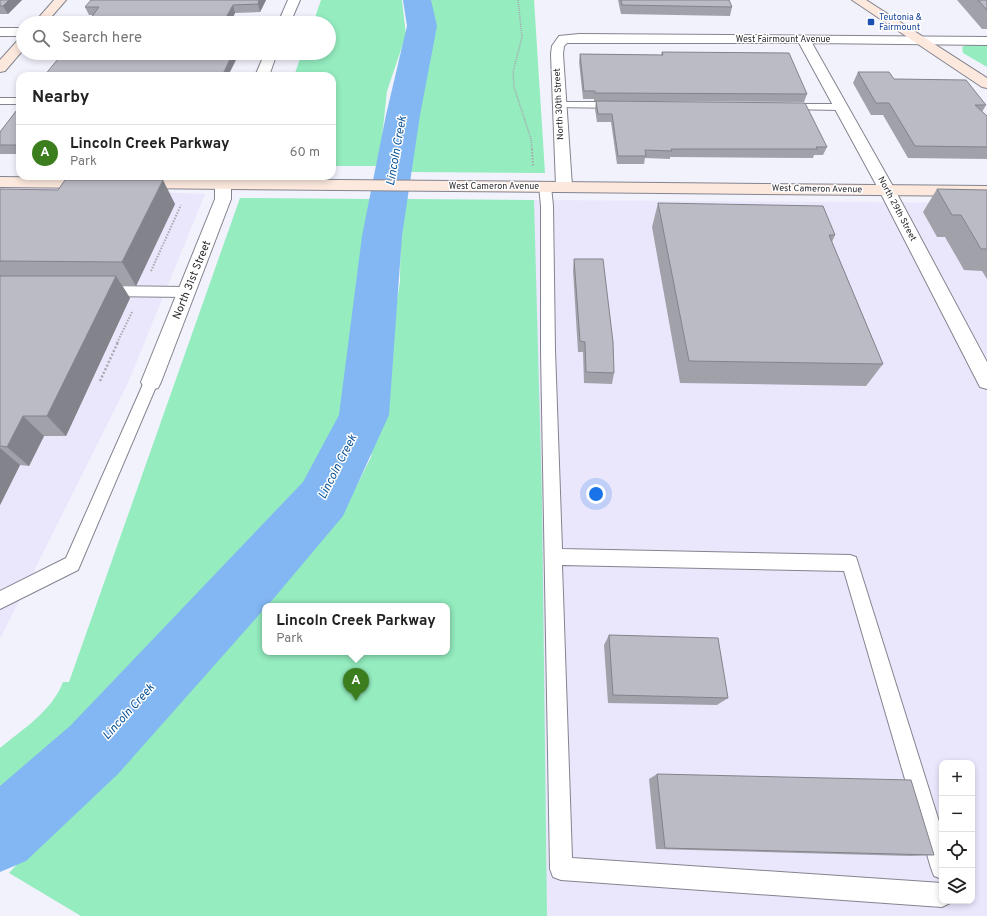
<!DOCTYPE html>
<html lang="en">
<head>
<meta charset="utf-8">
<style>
	body { margin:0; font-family:Overpass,sans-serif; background:#f6f6f6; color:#222 }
	.controls { position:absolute; right:12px; bottom:12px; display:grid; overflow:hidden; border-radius:8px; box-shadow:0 2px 6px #0003 }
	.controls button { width:36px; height:36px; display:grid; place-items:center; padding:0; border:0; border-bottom:1px solid #e0e0e0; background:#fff; color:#222; font:20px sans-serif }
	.you { position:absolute; left:596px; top:494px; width:14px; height:14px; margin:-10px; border:3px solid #fff; border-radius:50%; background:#1a73e8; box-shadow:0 0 0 6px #1a73e833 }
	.badge { display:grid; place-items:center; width:26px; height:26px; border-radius:50%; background:#3c7d1e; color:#fff; font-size:13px; font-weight:700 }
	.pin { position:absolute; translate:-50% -33px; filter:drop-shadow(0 1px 2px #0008) }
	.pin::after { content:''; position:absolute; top:21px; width:14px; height:12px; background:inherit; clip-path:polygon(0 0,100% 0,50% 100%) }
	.popup { position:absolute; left:262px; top:603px; width:188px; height:52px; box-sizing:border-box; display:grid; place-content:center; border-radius:8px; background:#fff; filter:drop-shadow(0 1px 3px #0005); font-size:13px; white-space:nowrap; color:#767676 }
	.popup b { font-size:15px; color:#222 }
	.popup::after { content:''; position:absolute; left:50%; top:100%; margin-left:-8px; border:8px solid transparent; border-top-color:#fff }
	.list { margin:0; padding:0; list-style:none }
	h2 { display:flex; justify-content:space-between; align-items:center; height:52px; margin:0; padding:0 16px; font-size:17px }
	h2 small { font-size:13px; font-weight:400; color:#767676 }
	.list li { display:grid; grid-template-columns:26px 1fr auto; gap:12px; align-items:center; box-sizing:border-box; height:56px; padding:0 16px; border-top:1px solid #e0e0e0 }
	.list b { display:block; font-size:15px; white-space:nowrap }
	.list p { margin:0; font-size:13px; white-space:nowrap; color:#767676 }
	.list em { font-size:13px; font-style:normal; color:#767676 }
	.icon { flex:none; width:22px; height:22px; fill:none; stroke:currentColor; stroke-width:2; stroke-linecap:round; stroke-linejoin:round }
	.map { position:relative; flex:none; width:987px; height:916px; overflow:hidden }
	.search { position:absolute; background:#fff; box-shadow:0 2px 6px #0003; left:16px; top:16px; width:320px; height:44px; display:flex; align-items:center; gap:10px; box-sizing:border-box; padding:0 14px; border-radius:22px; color:#767676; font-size:15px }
	.panel { position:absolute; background:#fff; box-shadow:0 2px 6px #0003; left:16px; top:72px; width:320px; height:108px; border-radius:12px }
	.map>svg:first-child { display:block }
</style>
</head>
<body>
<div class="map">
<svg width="987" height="916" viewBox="0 0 987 916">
	<rect width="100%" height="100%" fill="#f2f2fd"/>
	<g fill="#eae6fc" fill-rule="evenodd">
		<polygon points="0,185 205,194 128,383 0,639"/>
		<path d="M534,200l453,3v713h-441zM942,763h30v138h-30z"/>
	</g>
	<g fill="#94ecbf" fill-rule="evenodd">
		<polygon points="321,0 402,0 406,35 387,91 379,166 332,166 332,76 294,76 302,53 329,53 329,23 313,23"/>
		<polygon points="428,0 534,0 545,173 411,172 433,21"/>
		<polygon points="969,44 987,44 987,67 963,53 962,47"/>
		<path d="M240,198l132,1 -26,210 -54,109 -68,72 -157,147 -67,59v-48c23,-19 52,-37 63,-66h6z"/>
		<path d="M401,199l133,1 8,300 5,416h-466l-72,-43 316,-344 32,-44 14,-28 29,-175zM265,606h182v46h-182z"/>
	</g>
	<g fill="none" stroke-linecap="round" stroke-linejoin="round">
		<polygon fill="#83b7f3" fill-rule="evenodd" points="403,0 431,0 437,26 420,115 402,236 389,415 343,516 274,598 267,606 265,606 265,608 118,774 26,861 0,872 0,786 70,726 303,482 339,415 362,236 386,115 407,26"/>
		<defs>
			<g id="lane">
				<rect x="0" y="98" width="20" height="6"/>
				<polygon points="559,102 618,102 623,105 618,108 555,107 554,105"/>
				<polygon points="787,104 840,104 845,107 840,110 783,109 782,107 783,105"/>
				<polygon points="545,183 549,184 551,186 553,206 555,350 562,549 850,555 856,557 942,831 942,879 934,876 931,868 844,571 562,565 572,858 942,883 942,901 951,901 950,903 942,907 561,880 553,877 550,869 541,350 541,206 539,186 541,184"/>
				<polygon points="103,286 187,287 192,289 194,292 192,295 187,297 103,296 98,294 96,291 98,288"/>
				<polygon points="151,376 156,378 158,382 78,570 0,609 0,591 66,558 144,382 146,378"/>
			</g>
			<g id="street">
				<polygon points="288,0 300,0 290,23 278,23"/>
				<rect x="0" y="28" width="23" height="8"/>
				<polygon points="579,34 987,37 987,45 812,43 895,190 987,362 987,389 980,387 879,190 799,43 567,43 564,46 563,54 572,186 570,189 564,191 558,189 556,186 551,54 552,46 559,36"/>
				<polygon points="265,53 277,53 269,76 255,76"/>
				<polygon points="215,176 231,176 231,199 161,382 158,388 151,390 144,388 141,382 215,199"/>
			</g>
			<g id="secondary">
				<polygon points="54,0 66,0 46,23 34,23"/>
				<polygon points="852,0 866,0 987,78 987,88 982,87"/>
				<polygon points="23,38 23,50 5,71 0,72 0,60 19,39"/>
				<polygon points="0,177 94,178 100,180 102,183 100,186 94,188 0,187"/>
				<polygon points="134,178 987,186 987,196 134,188 128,186 126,183 128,180"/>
			</g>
		</defs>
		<use href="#lane" stroke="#84848f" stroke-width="2"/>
		<use href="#street" stroke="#84848f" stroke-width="2"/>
		<use href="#secondary" stroke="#84848f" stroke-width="2"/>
		<polyline stroke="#a8a8b0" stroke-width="1.5" stroke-dasharray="1 1" stroke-linecap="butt" points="518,0 522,37 513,72 514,87 531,139 532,150"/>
		<g stroke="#a8a8b0" stroke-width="2" stroke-dasharray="1.5 1.5" stroke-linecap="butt">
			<polyline points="532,149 533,167"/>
			<polyline points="151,271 181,205"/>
			<polyline points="117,343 132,312"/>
		</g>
		<polyline stroke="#a8a8b0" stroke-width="2.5" stroke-dasharray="2 2" stroke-linecap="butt" points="100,381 118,342"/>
		<use href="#lane" fill="#fff" fill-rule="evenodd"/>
		<use href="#street" fill="#fff" fill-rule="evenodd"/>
		<use href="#secondary" fill="#fce8dd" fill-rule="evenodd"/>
	</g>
	<g fill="#a1a1aa">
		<polygon points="0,0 22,0 8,14 0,14"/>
		<polygon points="266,0 260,12 235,13 230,23 87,23 93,15 89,15 85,7"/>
		<polygon points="618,0 729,0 732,7 730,16 621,14"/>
		<polygon points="957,0 987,0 987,29 982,29"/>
		<polygon points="662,52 807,94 804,102 617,101 827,147 823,155 814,155 813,158 670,157 670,159 645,158 644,164 617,164 611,122 597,122 595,109 596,101 594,101 594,99 583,99 579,62 580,54 661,55"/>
		<polygon points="858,72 894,79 986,105 982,112 987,116 987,159 908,158 883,115 871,115 853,83"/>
		<polygon points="20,106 20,154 0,154 0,132"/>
		<polygon points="0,189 175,204 136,286 122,285 130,298 66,436 44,436 29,466 20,465 0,505"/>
		<polygon points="937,189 987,190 987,279 982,271 964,270 945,237 937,237 923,212"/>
		<polygon points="658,203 835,235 832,242 883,364 866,386 680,383 652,227"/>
		<polygon points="574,259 614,373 612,384 584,383 583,352 578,352 573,270"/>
		<polygon points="609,635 728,698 717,705 608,703 604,645"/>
		<polygon points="657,774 934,855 911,856 656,849 649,779"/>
	</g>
	<g fill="#83838b">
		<polygon points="9,0 22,0 8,14 3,6"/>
		<polygon points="259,0 266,0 260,12 258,4"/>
		<polygon points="233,5 235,13 230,23 223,23"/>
		<polygon points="233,53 236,53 237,58 228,76 222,76"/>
		<polygon points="163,180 175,204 136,286 122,262"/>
		<polygon points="116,276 130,298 66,436 47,416"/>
		<polygon points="23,416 44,436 29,466 7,447"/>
		<polygon points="0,448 20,465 0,505"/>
	</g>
	<g fill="#bbbbc6" stroke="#83838b">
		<polygon points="0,0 9,0 3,6 0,6"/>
		<polygon points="91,0 259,0 258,4 233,5 223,23 87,23 99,7 85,7"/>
		<polygon points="621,0 729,0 732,7 622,5"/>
		<polygon points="978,0 987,0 987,10"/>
		<polygon points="662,52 789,53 807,94 595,93 595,91 584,91 580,54 663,55"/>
		<polygon points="63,53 233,53 222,76 44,76"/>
		<polygon points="858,72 889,72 894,79 966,80 986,105 975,105 987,116 987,147 915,146 889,103 876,103"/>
		<polygon points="596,101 805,103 827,147 816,147 817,149 671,149 672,151 645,150 646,156 618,156 612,114 598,114"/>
		<polygon points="20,106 20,145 0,145 0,132"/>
		<polygon points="65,180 163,180 122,262 0,261 0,189 58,190"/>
		<polygon points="937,189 987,190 987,249 981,249 961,215 952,215"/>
		<polygon points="658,203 823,206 835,235 829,235 883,364 689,361"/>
		<polygon points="574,259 603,259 613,342 614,373 586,372 585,342 580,341"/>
		<polygon points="0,276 116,276 47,416 23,416 7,447 0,446"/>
		<polygon points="609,635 718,638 728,698 613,695"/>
		<polygon points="657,774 911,780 934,855 665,848"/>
	</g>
	<rect fill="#1a4fb4" stroke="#fff" stroke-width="1.5" x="867" y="18" width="8" height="8" rx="2"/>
	<g text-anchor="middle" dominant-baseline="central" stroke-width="3" stroke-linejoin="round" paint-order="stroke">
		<g font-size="9" fill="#164399" stroke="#fff" text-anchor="start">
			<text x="879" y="17">Teutonia &amp;<tspan x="879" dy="10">Fairmount</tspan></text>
		</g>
		<g font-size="9" fill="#2b2b2f" stroke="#fff">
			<text x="783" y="39">West Fairmount Avenue</text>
			<text transform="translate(559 104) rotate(-93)">North 30th Street</text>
			<text x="494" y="186">West Cameron Avenue</text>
			<text transform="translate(817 189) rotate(1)">West Cameron Avenue</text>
			<text transform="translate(897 209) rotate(62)">North 29th Street</text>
		</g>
		<g font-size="11" fill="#2b2b2f" stroke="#fff">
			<text transform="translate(192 280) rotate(-68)">North 31st Street</text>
		</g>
		<g font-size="12" font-style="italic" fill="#0c5496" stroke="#fff">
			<text transform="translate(397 151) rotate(-80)">Lincoln Creek</text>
			<text transform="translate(338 467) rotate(-63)">Lincoln Creek</text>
			<text transform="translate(129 712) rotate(-48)">Lincoln Creek</text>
		</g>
	</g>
</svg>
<div class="controls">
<button>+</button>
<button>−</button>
<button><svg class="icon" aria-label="locate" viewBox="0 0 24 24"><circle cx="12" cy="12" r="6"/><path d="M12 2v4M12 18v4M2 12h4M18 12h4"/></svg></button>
<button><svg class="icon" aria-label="layers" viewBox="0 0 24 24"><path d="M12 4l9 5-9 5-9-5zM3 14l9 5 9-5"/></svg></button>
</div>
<div class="you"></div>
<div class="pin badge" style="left:356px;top:701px">A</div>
<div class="popup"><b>Lincoln Creek Parkway</b>Park</div>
<div class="search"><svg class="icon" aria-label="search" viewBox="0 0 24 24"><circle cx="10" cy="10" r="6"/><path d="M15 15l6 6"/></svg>Search here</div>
<section class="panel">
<h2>Nearby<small></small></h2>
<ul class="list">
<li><span class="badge">A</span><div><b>Lincoln Creek Parkway</b><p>Park</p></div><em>60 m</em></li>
</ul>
</section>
</div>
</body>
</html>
